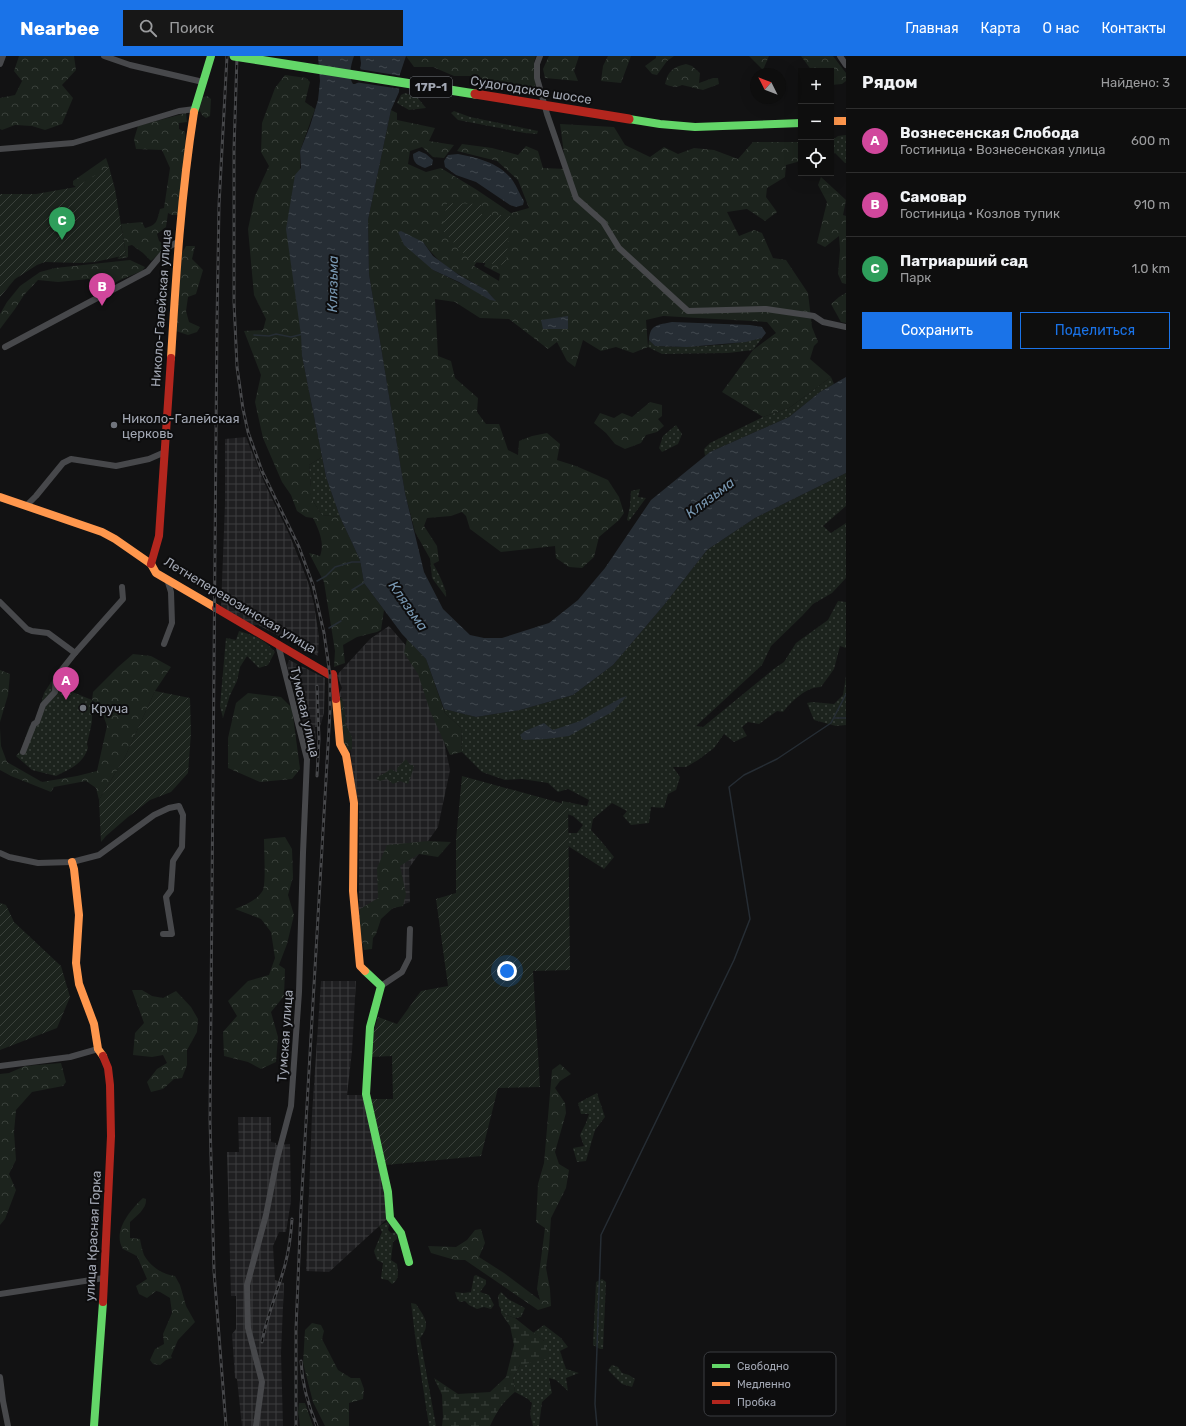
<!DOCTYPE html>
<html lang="ru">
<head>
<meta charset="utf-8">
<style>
	body { margin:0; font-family:Rubik,sans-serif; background:#171717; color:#f1f3f6 }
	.controls { position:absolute; right:12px; top:12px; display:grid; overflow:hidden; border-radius:0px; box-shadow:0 4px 16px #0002 }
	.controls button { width:36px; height:36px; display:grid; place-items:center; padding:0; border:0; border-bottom:1px solid #2e2e2e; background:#0e0e0e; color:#f1f3f6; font:20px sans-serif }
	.compass { position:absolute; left:750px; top:12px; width:36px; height:36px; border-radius:50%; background:#0e0e0e; box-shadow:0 4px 16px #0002; rotate:312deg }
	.you { position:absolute; left:507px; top:915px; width:14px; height:14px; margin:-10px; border:3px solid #fff; border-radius:50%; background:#1a73e8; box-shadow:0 0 0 6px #1a73e833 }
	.badge { display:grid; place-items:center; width:26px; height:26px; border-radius:50%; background:#1a73e8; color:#fff; font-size:13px; font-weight:700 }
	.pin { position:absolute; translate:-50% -33px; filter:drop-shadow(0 1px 2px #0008) }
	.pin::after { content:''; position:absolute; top:21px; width:14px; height:12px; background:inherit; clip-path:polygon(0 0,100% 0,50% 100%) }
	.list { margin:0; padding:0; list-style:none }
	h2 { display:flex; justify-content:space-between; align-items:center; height:52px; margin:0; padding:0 16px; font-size:17px }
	h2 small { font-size:13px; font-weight:400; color:#9b9c9e }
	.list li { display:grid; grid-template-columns:26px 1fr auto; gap:12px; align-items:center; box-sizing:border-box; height:64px; padding:0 16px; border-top:1px solid #2e2e2e }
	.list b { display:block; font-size:15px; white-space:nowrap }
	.list p { margin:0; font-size:13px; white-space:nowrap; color:#9b9c9e }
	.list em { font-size:13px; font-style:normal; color:#9b9c9e }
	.actions { display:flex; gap:8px; padding:12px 16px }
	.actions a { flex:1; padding:9px 0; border:1px solid #1a73e8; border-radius:0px; text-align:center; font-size:14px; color:#1a73e8 }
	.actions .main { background:#1a73e8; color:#fff }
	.icon { flex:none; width:22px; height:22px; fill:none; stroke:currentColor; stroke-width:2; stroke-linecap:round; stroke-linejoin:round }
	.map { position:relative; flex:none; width:846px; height:1370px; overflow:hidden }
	header { display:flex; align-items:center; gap:24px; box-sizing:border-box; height:56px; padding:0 20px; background:#1a73e8; color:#fff }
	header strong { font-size:19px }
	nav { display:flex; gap:22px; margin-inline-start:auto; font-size:14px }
	.search { width:280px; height:36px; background:#171717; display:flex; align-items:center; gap:10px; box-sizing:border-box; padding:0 14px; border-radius:0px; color:#9b9c9e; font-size:15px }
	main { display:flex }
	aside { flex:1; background:#0e0e0e }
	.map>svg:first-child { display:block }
</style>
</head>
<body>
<header>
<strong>Nearbee</strong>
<div class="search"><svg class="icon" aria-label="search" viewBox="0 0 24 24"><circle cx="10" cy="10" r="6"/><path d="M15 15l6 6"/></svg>Поиск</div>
<nav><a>Главная</a><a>Карта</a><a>О нас</a><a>Контакты</a></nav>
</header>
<main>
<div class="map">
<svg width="846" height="1370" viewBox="0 0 846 1370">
	<defs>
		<pattern id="industrial-grid" width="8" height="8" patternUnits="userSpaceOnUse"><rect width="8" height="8" fill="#1f1f21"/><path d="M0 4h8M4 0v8" fill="none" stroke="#3c3d3f"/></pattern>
		<pattern id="grass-dots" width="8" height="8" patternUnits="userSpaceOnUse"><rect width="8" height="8" fill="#1c231d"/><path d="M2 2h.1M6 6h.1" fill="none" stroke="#3a403b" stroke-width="1.8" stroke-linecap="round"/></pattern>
		<pattern id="forest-crowns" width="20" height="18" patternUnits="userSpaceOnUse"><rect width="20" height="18" fill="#1c231d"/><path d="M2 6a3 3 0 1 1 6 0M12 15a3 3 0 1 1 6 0" fill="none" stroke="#3a403b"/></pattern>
		<pattern id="wetland-marsh" width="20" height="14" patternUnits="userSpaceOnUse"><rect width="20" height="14" fill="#1c231d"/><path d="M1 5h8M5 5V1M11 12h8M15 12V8" fill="none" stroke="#3a403b"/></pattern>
		<pattern id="garden-furrows" width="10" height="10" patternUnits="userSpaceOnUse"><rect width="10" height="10" fill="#1c231d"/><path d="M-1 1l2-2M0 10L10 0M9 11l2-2" fill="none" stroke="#3a403b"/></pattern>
		<pattern id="water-ripples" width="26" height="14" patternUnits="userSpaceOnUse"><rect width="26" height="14" fill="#262d34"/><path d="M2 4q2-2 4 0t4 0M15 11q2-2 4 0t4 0" fill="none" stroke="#42494f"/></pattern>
	</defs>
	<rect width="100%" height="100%" fill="#121213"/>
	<g fill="url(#industrial-grid)">
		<polygon points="246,381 264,426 290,480 308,526 314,548 319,581 318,600 258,569 251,569 221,552 225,448 225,383"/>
		<polygon points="389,570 420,606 438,657 450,714 438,771 409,812 410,846 359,865 359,751 352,713 351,698 340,649 342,642 338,640 342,632 337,619 370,583"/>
		<polygon points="289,604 325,622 324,657 320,671 315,671 316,687 309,688 287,609"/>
		<polygon points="321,925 356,925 352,995 347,1039 364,1039 387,1144 387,1163 329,1216 306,1215 312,1058"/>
		<polygon points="238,1061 271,1061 271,1086 276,1087 276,1089 290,1088 291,1145 286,1176 279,1176 273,1190 275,1224 284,1227 281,1297 283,1370 242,1370 237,1323 235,1322 232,1278 236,1273 236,1240 231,1240 227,1096 239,1096"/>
	</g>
	<g fill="url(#grass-dots)">
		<polygon points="405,37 417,41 426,52 409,54 397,47 401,39"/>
		<polygon points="454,55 470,61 538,75 537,78 525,77 458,64 451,57"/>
		<polygon points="846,79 846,107 845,107 835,97 831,98 831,85 838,80"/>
		<path d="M762,282l-9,12 -25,3 -66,1 -14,-7 1,-7 6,6c34,2 74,0 107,-8z"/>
		<polygon points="831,321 834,328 820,336 789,361 710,396 705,400 704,393 710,387 763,361 789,352"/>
		<polygon points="676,369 682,378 678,388 662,396 659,392 663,380"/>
		<polygon points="322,401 326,421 340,461 322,459 311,442 311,431 309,409"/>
		<path d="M846,417v33l-23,20 8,7 15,-10v55l-14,15 -19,11 -11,12 -31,30 -9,19 -66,61 7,1 72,-59 9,-6 12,-19 32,-23 10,-19 8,1v46l-6,-2 -6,23 -13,18c-15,0 -29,14 -38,25l-6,-1 -18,13 -11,-2 -6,5 5,9 -13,6 -10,-8 -10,14 -16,12 -12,7h-13l7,10 -4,13 -8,4 -4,14 -13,-1 -2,16 -18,2 -8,-9 4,-5 -15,-8 -19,16 -2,11 10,11 13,16 -10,12 -36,-23 -8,-2v-11h17l6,-8 -10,-9 -12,-4 1,-11 25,5 2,-6 -21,-11 -10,3 -10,-9 -26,-4 -17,1 -23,-8 -20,-20 -1,-24 -16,-15 -1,-4 32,8 44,-7 53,-15 40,-30 51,-60 43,-55 48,-32z"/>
		<polygon points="640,433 638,441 646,442 629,465 627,464 630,450 631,435"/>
		<path d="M430,502c4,7 18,32 16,39l-14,-19z"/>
		<path d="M239,575c17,5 24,8 36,21l-7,13 -9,3 -12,-12 -7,11 -3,14 -7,14 -7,23 -3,-12 6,-68 10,2z"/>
		<path d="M55,620l4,3 11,12 22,9v22l-5,22 1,4c-6,17 -17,20 -32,28l-24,-6 -16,-14 5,-6 8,-23 7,-5 8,-29z"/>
		<polygon points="846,620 846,669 836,670 814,664 807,647 812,646 834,648 843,639"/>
		<path d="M406,703l4,6h3l1,2 -6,17 -8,-3 -7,3 -6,-5 -7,2 -4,-2c4,-5 10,-5 14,-10l7,3v-4z"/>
		<polygon points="597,1037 605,1061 595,1074 586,1105 577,1106 573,1092 584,1090 580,1079 586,1067 589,1058 581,1058 578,1047"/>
		<path d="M387,1166l2,2 -1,6 3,3 6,-1v7l-4,3 -2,18 6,4c1,8 3,15 -5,20l-4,-4 -6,-1 -1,-1 2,-15 -6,-3 -3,-9 8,-19 -3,-6z"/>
		<polygon points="476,1219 486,1224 486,1228 480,1236 489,1239 494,1249 491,1253 484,1251 477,1253 469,1249 465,1245 460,1246 457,1243 455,1236 463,1237 471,1236 474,1220"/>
		<polygon points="602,1223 606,1226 603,1293 600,1293 593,1289 596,1226"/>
		<polygon points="501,1236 508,1243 525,1252 521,1261 515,1262 501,1257 501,1253 499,1250 498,1240"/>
		<path d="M411,1247l5,1c8,13 16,20 4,34l16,88h-7l-14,-91z"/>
		<polygon points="544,1269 561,1282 568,1291 560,1295 566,1313 579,1317 566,1322 568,1335 556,1324 549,1322 552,1337 542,1346 539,1370 533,1370 530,1358 532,1347 528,1343 515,1336 513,1322 520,1309 544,1285 533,1277"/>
		<polygon points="612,1309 618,1311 622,1317 629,1319 635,1323 632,1331 622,1328 608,1314"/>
	</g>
	<g fill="url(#forest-crowns)" fill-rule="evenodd">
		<polygon points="19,0 74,0 76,14 62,29 73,42 62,68 45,74 32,70 15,69 2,74 0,73 0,42 15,39 22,25 14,15"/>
		<polygon points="406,0 536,0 534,6 536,36 493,30 476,20 454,20 433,11 414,11"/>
		<polygon points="549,0 579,0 574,15 578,25 545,22 543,13"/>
		<polygon points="608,0 631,0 621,27 601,25 603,10"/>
		<polygon points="656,0 674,0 667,5 657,19 652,18 645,10 656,2"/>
		<polygon points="749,0 769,0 763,14"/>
		<polygon points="801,0 833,0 846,17 846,25 842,28 831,29 831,15 812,15"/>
		<path d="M686,8l6,2 8,7 -1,10 14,-5h5l1,6 -16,6 -21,-5c-5,3 -11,2 -17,-1 3,-13 8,-17 21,-20z"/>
		<path d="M285,19l21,3 4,4 -5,20 10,7 -15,42 2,205 20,101 -13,8 2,22v11l11,17 18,2 20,43 4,23 20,27 -3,20 -4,2 -20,5 -14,8 2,18 -11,4 1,-16 -11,-69 -15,-29 11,3c5,-13 -1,-26 -7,-38l-7,-1 -9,-6 -6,-16 -9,-13 -19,-44 -8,-36 6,-27 -17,-44 19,-1 3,-11 -12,-24 -6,-66 7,-33 14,-30 -8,-14 1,-29 13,-35z"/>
		<polygon points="207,40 211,43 210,60 206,62 202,59 198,51 203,41"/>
		<path d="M391,54l6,3v7l38,8 -6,13 25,4 -10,13 -11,-1 -11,-10 -12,4 -2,13 18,8 15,-4 36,22 34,23 18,-5 -11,-28 -21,-19 -40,-10 5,-7 30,4 26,7 8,-9 12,5 5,17 23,1 -6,-45 54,3 11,18 25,12 14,-10 14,7 16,-6 20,2 24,9 15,-17h48v19l-15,4 -1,12 -18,11 -1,9 11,15 -12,9 -18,-12 -20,3 12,24 15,-6 8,3 11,25 13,2 22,33 4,34 6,15 -4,4 -4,13 21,18 -42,31 -26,9 -41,-25 31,-42 23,-17 -9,-11 -104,-6 -17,4 2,27 -15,6 -17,-6 -15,4 -18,-11 -8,27 -8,-6 -10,-19 -9,7 -39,-30 -29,-1 -25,-16 -20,-3 3,57 13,5 4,17 23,20 -1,14 9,12h13l9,26 10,5 1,-14 13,-5 15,-3 13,11 -3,16 19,6 32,14 11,17 5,16 -5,7 -20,17 -5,20 -12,11 -13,-1 -13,-9 -1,-12 -54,6 -31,-23 -4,-13 -4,-4 -11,4 -24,2 -3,8 13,20 2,15 -6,3 -18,-32 -10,-39 -36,-219 -1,-54zM423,186c11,15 21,24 37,33 13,8 26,13 35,25l-62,-30zM478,199l8,7 -2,4 16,8 -1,7 -25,-15 2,-3z"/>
		<path d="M186,57l1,9 -8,1v6l6,3 1,17 -8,66h-6l-4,-2 -2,14 -9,7 2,7 6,4 -4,7 -10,9 -8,-8 -11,-8 -4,1v11l-9,2 -2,-1 9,-3 -5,-31 21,-2 3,6c12,-3 12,-7 15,-19l4,-1 6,-40 -8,-18 -26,-1 -2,-10 4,-13z"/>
		<polygon points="106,102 109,111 106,115 79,133 73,129 73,125"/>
		<polygon points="821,121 846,144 843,159 846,160 846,228 842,227 838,218 840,194 839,180 825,191 817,187 827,146 818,129"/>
		<polygon points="186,190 195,190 192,203 203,214 196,238 188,241 186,255 189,266 200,271 197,276 188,279 176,275 182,197"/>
		<polygon points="130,204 145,211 142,215 120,224 105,232 89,223 58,226 38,224 24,239 15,253 0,273 0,258 7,246 20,230 40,216 55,212"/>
		<polygon points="846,237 846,267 841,266 831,248 839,241"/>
		<polygon points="650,346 662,349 662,360 658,363 664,370 657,376 646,379 641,387 625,393 615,388 606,377 594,367 600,357 614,362 622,357 632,361"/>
		<polygon points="407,583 426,603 445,657 461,672 462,696 450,699 430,655 418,618 404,597"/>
		<polygon points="133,598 151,600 171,611 155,635 125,701 99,744 96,732 86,725 54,731 51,736 11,720 0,714 0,672 1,690 7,706 42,726 77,720 97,715 107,670 100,650 92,644 93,636 118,611"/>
		<polygon points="0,614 10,618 8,639 0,666"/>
		<polygon points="248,637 281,641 292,652 300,713 292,723 260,726 228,712 228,682 236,647"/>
		<path d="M340,642h2l4,22 -1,3 7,14v12l-3,2c-10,-8 -10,-39 -12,-51z"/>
		<path d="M285,781l7,12 1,28 -5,18 6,20 -7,29 -8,21 6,4 -1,27 -13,16 7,25 -2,25 -15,7 -13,-7 -24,-6 -1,-24 14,-16 -9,-15 20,-20 21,-6 6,-17 -4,-26 -10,-13 -26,-10c10,-4 23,-9 28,-19 3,-8 1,-41 1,-51z"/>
		<polygon points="428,785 451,786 438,801 419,798 400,810 406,838 403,850 393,852 381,863 376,878 373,882 372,893 364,894 360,876 360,853 378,842 377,812 387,789"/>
		<polygon points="132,934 142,934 152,940 163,942 176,935 191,951 198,963 197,976 187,994 187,1009 182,1022 174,1023 163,1033 151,1036 147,1026 157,1013 167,1007 163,999 152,1001 133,999 135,977 144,967"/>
		<polygon points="61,1007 66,1026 63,1030 32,1036 16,1054 14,1076 16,1104 9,1118 16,1134 5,1163 0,1169 0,1018 9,1017 25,1010"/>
		<polygon points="560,1008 571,1018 560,1025 555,1032 565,1047 566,1057 555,1096 559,1108 569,1114 566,1132 551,1162 549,1191 546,1212 550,1233 551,1250 538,1254 465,1204 455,1204 431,1197 428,1190 456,1191 467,1184 475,1174 481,1173 485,1187 479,1201 504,1217 540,1244 537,1233 545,1172 536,1166 538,1128 544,1107 552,1014"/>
		<path d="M143,1142l3,1c1,9 -9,17 -16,23v16l10,1c1,5 2,11 4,16 6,11 19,20 31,21l5,9 6,21 9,16 -17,18 -7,16 1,2 -6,2 -6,5 -7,-1 -3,-4 5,-11 9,-5 -1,-10 9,-21 -2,-15 -10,-6 -4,-1 -9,7 -8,-4 -3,-8 11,-7 -10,-23 -14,-7c-11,-17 7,-39 20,-51z"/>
		<polygon points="312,1267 321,1269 324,1275 322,1283 338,1314 351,1322 360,1322 364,1333 363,1343 349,1347 349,1370 325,1370 313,1346 303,1307 305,1274"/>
		<polygon points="299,1347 305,1347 313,1370 300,1370 298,1356"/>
	</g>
	<path fill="url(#wetland-marsh)" d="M501,1257l14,5 29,23 5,18 -29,6 -7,13 2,14c-13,11 -18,19 -25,34h-48l1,-9 -1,-22 -8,-17 24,16 32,-2 16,-15 8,-32 -4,-19z"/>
	<g fill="url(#garden-furrows)">
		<polygon points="109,111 115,133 126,199 95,206 80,207 45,206 37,209 15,223 0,241 0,138 36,138 76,131"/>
		<polygon points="447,147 481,148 482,159 510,159 506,209 472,206 442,174"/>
		<polygon points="155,635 190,642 191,677 188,717 171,736 150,744 128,761 106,780 101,786 99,744 125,701"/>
		<polygon points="462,720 568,749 570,914 533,915 540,1031 498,1032 481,1100 386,1109 369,1043 393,1043 392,1000 371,1001 373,977 378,961 397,968 421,935 448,930 436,843 456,837 456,783"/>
		<polygon points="0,847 6,849 14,866 61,910 70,941 57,972 0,994"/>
	</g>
	<g fill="url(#water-ripples)">
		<path d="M318,0h36c-3,8 -6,21 -1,28h2l4,-2 2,-19 -1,-7h46l-6,18 -1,18 -8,18 -23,110 1,54 36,219 19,79 19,37 27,26 14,3h18l47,-15 29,-23 27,-32 46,-68 59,-48 79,-35 31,-25 26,-15v96l-91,45 -48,32 -43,55 -51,60 -40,30 -53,15 -44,7 -32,-8 -18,-50 -24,-25 -38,-51 -4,-23 -20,-43 -14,-40 -24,-121 -1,-21 -15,-106 9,-54 6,-7 -1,-17 10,-25 8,-26 2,-19z"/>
		<path d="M419,95l7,3 7,6 -1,5 -7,3c-8,-3 -12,-5 -12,-14z"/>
		<path d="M458,98c21,4 42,9 55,27 4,6 7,14 11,20l-1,4 -7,2 -6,-2 -34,-23 -20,-7 -11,-8 -1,-6 4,-6z"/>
		<polygon points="401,175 423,186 433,200 459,219 486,234 496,245 490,244 459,226 433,214 404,189 398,176"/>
		<polygon points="568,260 568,273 543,273 541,264"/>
		<path d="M672,266l78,3 12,2 4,6 -4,5 -16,4 -59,5 -32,-1 -6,-6c1,-16 9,-15 23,-18z"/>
		<polygon points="627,640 612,656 569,680 546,683 523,684 520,679 525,675 544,667 553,674 580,665 621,642"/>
	</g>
	<polygon fill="#121213" points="358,13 401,20 401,33 355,26 357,25"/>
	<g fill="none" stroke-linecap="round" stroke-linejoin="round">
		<g stroke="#262d34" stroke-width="1.5">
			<polyline points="254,279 269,280 276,278 291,281 303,278"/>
			<polyline points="317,525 326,520 335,511 352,506 361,506"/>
			<polyline points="352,534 365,526"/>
			<polyline points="329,572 341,565"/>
			<polyline points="834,662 846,662"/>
			<polyline points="597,1370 595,1348 601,1179 734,904 750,863 729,731 744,719 777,703 831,667 846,638"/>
		</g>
		<g stroke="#47484b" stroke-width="6">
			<polyline points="104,0 130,9 203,26"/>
			<polyline points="540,0 537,8 537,22 547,58 576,142 603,166 619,192 688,255 766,253 814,260 823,266 846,271"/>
			<polyline points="840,0 846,9"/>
			<polyline points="0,8 3,0"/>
			<polyline points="0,93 73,87 179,55 195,53"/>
			<polyline points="5,291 148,215 168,191 178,186"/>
			<polyline points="26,450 36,440 63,407 71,403 116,410 149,403 165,396"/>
			<polyline points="0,546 27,573 32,575 48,577 75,597"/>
			<polyline points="164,588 172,567 171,536 167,523"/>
			<polyline points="23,696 34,668 37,666 43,649 55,636 56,621 75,597 123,543 122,531"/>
			<polyline points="0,797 9,801 38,807 72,806 99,799 154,759 169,752 179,750 183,759 182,791 173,805 171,834 166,841 172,878 163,878"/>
			<polyline points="381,930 402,916 409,902 410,873"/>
			<polyline points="0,1010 70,1001 98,993"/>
			<polyline points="0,1238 104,1222"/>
			<polyline points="0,1321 3,1345 8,1370"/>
			<polyline points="256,1370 262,1326 248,1272 247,1229 266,1159 277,1103 291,1050 299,936 303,797 307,703 278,588"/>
		</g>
		<g stroke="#63d668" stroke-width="8">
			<polyline points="194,56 211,0"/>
			<polyline points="629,63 660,68 695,71 801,67"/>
			<polyline points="365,915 381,930 370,971 366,1038 388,1136 390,1162 401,1177 409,1206"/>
			<polyline points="94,1370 103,1246"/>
		</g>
		<g stroke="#ff974d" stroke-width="8">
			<polyline points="831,65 846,65"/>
			<path d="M171,302c5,-82 10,-164 23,-246"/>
			<polyline points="0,441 102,476 115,483 151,508 156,517 216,552"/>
			<polyline points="336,643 340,688 346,699 354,747 353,835 360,910 365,915"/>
			<polyline points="72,806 74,813 79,859 76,907 79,928 94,968 98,993 103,1000"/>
		</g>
		<g stroke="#b3261e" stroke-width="8">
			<polyline points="151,508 159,480 171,302"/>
			<polyline points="216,552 330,619 333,618 336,643"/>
			<polyline points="103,1246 111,1080 110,1029 108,1012 103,1000"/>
		</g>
		<defs>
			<g id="rail">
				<polyline points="237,0 234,93 234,246 237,311 243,353 248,376 262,415 299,491 313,529 324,577 330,619 330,655 301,1152 296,1273 296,1370"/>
				<polyline points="317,630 319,683 317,720"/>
				<path d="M262,1286c5,-27 16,-51 23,-77 4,-15 6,-30 7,-46"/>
				<path d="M301,1305c1,23 7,44 16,65"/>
				<polyline points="226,1370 214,1215 210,1064 217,266 219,149 227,0"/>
			</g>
		</defs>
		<use href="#rail" stroke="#47484b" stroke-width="3"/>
		<use href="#rail" stroke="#0d0d0e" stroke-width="1.5" stroke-dasharray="4.5" stroke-linecap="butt"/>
		<polyline stroke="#63d668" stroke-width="9" points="234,0 475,38"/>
		<polyline stroke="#b3261e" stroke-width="9" points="475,38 629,63"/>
	</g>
	<g fill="#70747c" stroke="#0d0d0e" stroke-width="1.5">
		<circle cx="114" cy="369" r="4"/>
		<circle cx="83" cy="652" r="4"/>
	</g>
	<g text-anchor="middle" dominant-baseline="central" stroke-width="4" stroke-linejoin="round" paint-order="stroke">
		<rect fill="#0d0d0e" stroke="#767a82" stroke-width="1" x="410" y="21" width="42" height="20" rx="3"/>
		<g font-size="12" font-weight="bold" fill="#a3a8b4">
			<text x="431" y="31">17Р-1</text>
		</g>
		<g font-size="13" fill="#a3a8b4" stroke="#0d0d0e">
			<text transform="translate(531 34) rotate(9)">Судогодское шоссе</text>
			<text transform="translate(161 252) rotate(-86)">Николо-Галейская улица</text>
			<text transform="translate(240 549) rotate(31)">Летнеперевозинская улица</text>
			<text transform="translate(305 656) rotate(77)">Тумская улица</text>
			<text transform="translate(285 980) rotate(-86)">Тумская улица</text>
			<text transform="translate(93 1180) rotate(-87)">улица Красная Горка</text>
		</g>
		<g font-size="13" fill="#a3a8b4" stroke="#0d0d0e" text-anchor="start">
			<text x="122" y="362">Николо-Галейская<tspan x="122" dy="15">церковь</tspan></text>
			<text x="91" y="652">Круча</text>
		</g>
		<g font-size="14" font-style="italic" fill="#7897b1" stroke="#0d0d0e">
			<text transform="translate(333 228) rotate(-89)">Клязьма</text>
			<text transform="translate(710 442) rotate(-37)">Клязьма</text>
			<text transform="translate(408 550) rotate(55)">Клязьма</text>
		</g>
	</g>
	<rect x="704" y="1296" width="132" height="64" rx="6" fill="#0d0d0e" stroke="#3a3c40" stroke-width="1"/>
	<rect x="712" y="1308" width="18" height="4" fill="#63d668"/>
	<rect x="712" y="1326" width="18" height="4" fill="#ff974d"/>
	<rect x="712" y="1344" width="18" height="4" fill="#b3261e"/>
	<g font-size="11" fill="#a3a8b4">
		<text x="737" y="1314">Свободно</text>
		<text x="737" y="1332">Медленно</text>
		<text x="737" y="1350">Пробка</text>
	</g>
</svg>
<div class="controls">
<button>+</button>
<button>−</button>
<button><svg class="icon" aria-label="locate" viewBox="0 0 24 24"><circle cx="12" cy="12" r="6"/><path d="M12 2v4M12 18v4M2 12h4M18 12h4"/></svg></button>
</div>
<svg class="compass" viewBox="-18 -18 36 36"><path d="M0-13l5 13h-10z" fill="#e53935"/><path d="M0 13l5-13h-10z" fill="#9b9c9e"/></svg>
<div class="you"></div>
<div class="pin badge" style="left:66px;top:644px;background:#d1479c">A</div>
<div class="pin badge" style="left:102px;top:250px;background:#d1479c">B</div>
<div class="pin badge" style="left:62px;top:184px;background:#2e9e5b">C</div>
</div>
<aside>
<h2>Рядом<small>Найдено: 3</small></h2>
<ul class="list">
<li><span class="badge" style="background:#d1479c">A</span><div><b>Вознесенская Слобода</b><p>Гостиница · Вознесенская улица</p></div><em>600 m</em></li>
<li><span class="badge" style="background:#d1479c">B</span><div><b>Самовар</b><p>Гостиница · Козлов тупик</p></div><em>910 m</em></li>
<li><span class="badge" style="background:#2e9e5b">C</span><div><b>Патриарший сад</b><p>Парк</p></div><em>1.0 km</em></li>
</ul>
<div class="actions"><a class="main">Сохранить</a><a>Поделиться</a></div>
</aside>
</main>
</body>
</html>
